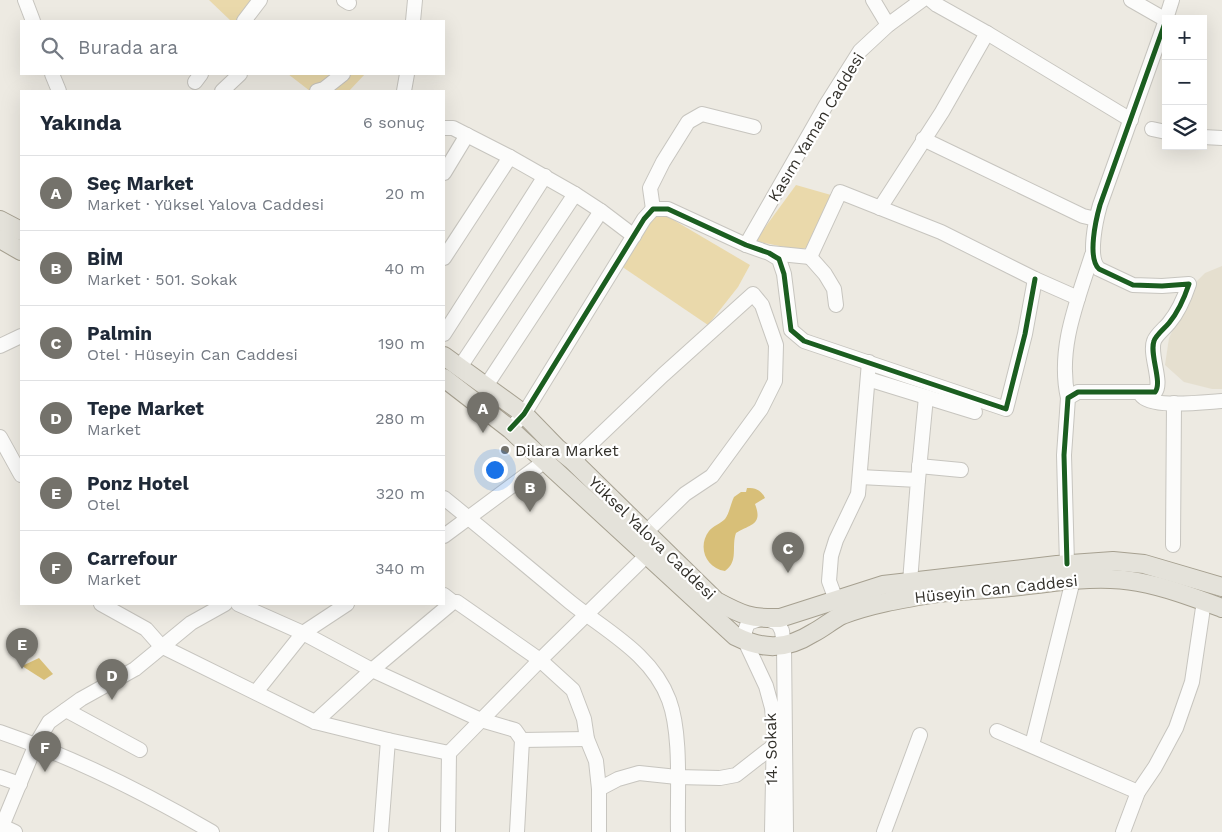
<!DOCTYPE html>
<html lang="tr">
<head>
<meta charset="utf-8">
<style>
	body { margin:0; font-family:"Work Sans",sans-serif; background:#f2f2f3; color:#1f2937 }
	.controls { position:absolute; right:15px; top:15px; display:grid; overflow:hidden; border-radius:0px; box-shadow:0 5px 20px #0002 }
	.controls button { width:45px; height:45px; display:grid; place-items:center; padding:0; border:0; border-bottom:1px solid #e0e1e3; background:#fff; color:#1f2937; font:25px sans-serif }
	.you { position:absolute; left:494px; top:469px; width:18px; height:18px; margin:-12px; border:4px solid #fff; border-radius:50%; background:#1a73e8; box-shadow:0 0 0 8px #1a73e833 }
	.badge { display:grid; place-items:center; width:32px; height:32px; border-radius:50%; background:#74726b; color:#fff; font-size:16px; font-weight:700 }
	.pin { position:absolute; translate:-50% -41px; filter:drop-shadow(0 1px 2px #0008) }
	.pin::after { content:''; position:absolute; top:26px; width:18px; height:15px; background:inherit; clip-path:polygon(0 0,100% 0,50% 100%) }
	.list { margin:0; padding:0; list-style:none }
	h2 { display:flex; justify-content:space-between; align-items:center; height:65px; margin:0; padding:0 20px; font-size:21px }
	h2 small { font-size:16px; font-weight:400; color:#747a83 }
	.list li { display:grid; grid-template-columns:32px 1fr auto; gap:15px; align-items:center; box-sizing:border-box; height:75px; padding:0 20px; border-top:1px solid #e0e1e3 }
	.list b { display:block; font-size:19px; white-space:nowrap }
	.list p { margin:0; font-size:16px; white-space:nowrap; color:#747a83 }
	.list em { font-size:16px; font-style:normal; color:#747a83 }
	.icon { flex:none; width:28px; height:28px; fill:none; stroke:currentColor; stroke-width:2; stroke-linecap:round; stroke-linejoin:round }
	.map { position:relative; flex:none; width:1222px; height:832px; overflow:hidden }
	.search { position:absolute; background:#fff; box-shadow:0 5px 20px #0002; left:20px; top:20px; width:425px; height:55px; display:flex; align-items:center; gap:12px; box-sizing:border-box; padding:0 18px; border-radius:0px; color:#747a83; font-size:19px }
	.panel { position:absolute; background:#fff; box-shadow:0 5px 20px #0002; left:20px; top:90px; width:425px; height:515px; border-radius:0px }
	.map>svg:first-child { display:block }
</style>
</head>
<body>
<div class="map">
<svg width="1222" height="832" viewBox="0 0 1222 832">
	<rect width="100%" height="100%" fill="#edeae2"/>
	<polygon fill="#e5dfcf" points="1222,266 1222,389 1212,389 1184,382 1165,365 1169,338 1196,282 1205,273"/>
	<g fill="#ead9ab">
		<polygon points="209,0 256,0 240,21 231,21"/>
		<polygon points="288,74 365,74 349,91 310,91"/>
		<polygon points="796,185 831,195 810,246 800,250 755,241"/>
		<polygon points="659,215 665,215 750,265 738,287 708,325 621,266 653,217"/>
	</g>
	<g fill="#d8bf78">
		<path d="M747,488c9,0 14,2 18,10l-10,6c8,21 -4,20 -19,29 -5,14 3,28 -11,38 -19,-3 -28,-24 -16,-40 4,-5 11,-7 16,-12 4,-5 6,-16 9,-22l7,-5h5z"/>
		<polygon points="39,658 53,674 44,680 22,666"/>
	</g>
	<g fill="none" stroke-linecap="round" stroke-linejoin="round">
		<defs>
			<g id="minor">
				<polyline points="25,0 33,21"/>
				<polyline points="344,0 349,3"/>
				<polyline points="873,0 888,25"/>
				<polyline points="931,0 937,5 987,33 1131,120"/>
				<polyline points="1131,0 1166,20"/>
				<polyline points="1166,19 1172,0"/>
				<polyline points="244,21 260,0"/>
				<polyline points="413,21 415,0"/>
				<polyline points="52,74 59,91"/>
				<polyline points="195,82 201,74"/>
				<polyline points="222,91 240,74"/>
				<polyline points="317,91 324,89 343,74"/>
				<polyline points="404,91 407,74"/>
				<polyline points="444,128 453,128 510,157 575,194 601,211 634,236"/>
				<polyline points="1152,129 1166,132"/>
				<polyline points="1203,137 1222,138"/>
				<polyline points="923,139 1083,216 1096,219"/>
				<polyline points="444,173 467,135"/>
				<polyline points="880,208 942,112 987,33"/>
				<polyline points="653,209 650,188 663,162 688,122 702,114 754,127"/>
				<polyline points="746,245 826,105 860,51 888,25 922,0"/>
				<polyline points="770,253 810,257 840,192 941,232 1035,279 1078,298"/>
				<polyline points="810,257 825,274 834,289 836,305"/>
				<polyline points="444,258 510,157"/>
				<polyline points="444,334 545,176"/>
				<polyline points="0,346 21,336"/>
				<polyline points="460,367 575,194"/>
				<polyline points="868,379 975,412"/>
				<polyline points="486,386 601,211"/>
				<path d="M1141,395c9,14 64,7 81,6"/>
				<path d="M1068,398c-11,-49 9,-96 24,-143"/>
				<polyline points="510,429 524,414 644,219 653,209 668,209 746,245 769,253 779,259 784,274 791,330 804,341 1006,409 1025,334 1035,279"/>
				<polyline points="0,437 21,475"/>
				<polyline points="573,461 663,375 753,294 762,305 776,345 775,381 761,409 712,476 685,494 645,533"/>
				<polyline points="919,466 961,470"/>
				<polyline points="860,477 918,480 910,582"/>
				<polyline points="918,480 926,397"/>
				<path d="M444,498c42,34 84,69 126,104 36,29 82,52 99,98 13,35 8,94 9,132"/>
				<polyline points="444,536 545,461 550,454"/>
				<polyline points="1173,545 1174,403"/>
				<path d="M1067,564l-3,-109 4,-57 10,-6h77c8,-9 -6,-38 -1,-51 2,-6 11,-13 15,-18 10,-12 15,-24 20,-39l-27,2 -29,-1 -34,-16c-12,-11 -3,-50 1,-64l66,-185"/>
				<polyline points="444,595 453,602 457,602 540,660 647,555"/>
				<polyline points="836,600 829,581 831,556 836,540 858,494 869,362"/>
				<polyline points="101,604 146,629 161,646 315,722 388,740 449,753"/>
				<polyline points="238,604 303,633 372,670 481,720 515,730 522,740 517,832"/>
				<polyline points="256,692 303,633 347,604"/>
				<polyline points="66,710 140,750"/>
				<polyline points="315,722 372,670 453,602"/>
				<polyline points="997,731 1138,792"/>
				<path d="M0,732c73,25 145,61 212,100"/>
				<polyline points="522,740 587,739"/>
				<polyline points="1032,745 1073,580"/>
				<polyline points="0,777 20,784"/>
				<polyline points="599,789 618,779 639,773 677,777 720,778 736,775 772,747 777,747"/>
				<polyline points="0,825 15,832"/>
				<polyline points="0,831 36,744 49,722 81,699 135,669 191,623 225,604"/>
				<polyline points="381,832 388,740"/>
				<polyline points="448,832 449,753 540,660 573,690 584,719 587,739 596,761 599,789 599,832"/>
				<polyline points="772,832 774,728 772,708 766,686 745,641 745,631 748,623 763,618 778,623 782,631 784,646 786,832"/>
				<polyline points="884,832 920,735"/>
				<polyline points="1123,832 1138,792 1155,767 1176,728 1192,682 1204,601"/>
			</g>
			<g id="major">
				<polyline points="0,220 21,231"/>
				<polyline points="0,239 21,251"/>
				<path d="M444,356l80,58 33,34 16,13 143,140c26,14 35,18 64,17l103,-33 174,-20 56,-4 31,3 78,23"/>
				<path d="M444,378l66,51 225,207c28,14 51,14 78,-3 10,-5 19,-13 29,-18 29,-11 59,-16 89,-21 26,-4 53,-4 79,-7 43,-4 86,-13 128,-5 28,5 57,16 84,26"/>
			</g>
		</defs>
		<use href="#minor" stroke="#c7c5bf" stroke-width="16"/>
		<use href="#major" stroke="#a6a090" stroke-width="20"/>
		<use href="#minor" stroke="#fcfcfb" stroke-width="14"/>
		<use href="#major" stroke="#e4e2da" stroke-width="18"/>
		<defs>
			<g id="cycleway">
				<polyline points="510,429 524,414 644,219 653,209 668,209 746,245 769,253 779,259 784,274 791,330 804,341 1006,409 1025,334 1035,279"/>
				<path d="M1067,564l-3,-109 4,-57 10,-6h77c8,-9 -6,-38 -1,-51 2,-6 11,-13 15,-18 10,-12 15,-24 20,-39l-27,2 -29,-1 -34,-16c-12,-11 -3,-50 1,-64l66,-185"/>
			</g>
		</defs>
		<use href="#cycleway" stroke="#fff" stroke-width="8"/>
		<use href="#cycleway" stroke="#1b5e20" stroke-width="5"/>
	</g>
	<circle fill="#74726b" stroke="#fff" stroke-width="2" cx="505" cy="450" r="5"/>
	<g text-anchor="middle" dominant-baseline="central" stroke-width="4.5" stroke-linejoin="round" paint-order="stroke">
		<g font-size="16" fill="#33312b" stroke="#fff">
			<text transform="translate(816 127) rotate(-59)">Kasım Yaman Caddesi</text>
			<text transform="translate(652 538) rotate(44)">Yüksel Yalova Caddesi</text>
			<text transform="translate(996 589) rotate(-6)">Hüseyin Can Caddesi</text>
			<text transform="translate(771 749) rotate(-91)">14. Sokak</text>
		</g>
		<g font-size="16" fill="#33312b" stroke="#fff" text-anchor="start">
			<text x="515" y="450">Dilara Market</text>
		</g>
	</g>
</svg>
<div class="controls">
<button>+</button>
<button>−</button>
<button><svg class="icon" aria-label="layers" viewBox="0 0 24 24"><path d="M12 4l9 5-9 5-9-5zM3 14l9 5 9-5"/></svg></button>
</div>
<div class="you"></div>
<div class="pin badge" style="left:483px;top:433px">A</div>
<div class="pin badge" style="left:530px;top:512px">B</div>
<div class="pin badge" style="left:788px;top:573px">C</div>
<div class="pin badge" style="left:112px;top:700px">D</div>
<div class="pin badge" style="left:22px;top:669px">E</div>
<div class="pin badge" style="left:45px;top:772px">F</div>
<div class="search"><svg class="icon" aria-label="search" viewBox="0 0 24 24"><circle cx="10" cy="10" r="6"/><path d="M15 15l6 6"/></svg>Burada ara</div>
<section class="panel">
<h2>Yakında<small>6 sonuç</small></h2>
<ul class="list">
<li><span class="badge">A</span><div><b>Seç Market</b><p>Market · Yüksel Yalova Caddesi</p></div><em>20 m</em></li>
<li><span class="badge">B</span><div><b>BİM</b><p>Market · 501. Sokak</p></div><em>40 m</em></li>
<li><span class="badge">C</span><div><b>Palmin</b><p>Otel · Hüseyin Can Caddesi</p></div><em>190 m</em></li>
<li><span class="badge">D</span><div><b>Tepe Market</b><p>Market</p></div><em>280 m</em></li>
<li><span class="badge">E</span><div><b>Ponz Hotel</b><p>Otel</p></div><em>320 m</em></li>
<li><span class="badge">F</span><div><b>Carrefour</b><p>Market</p></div><em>340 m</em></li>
</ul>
</section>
</div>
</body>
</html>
